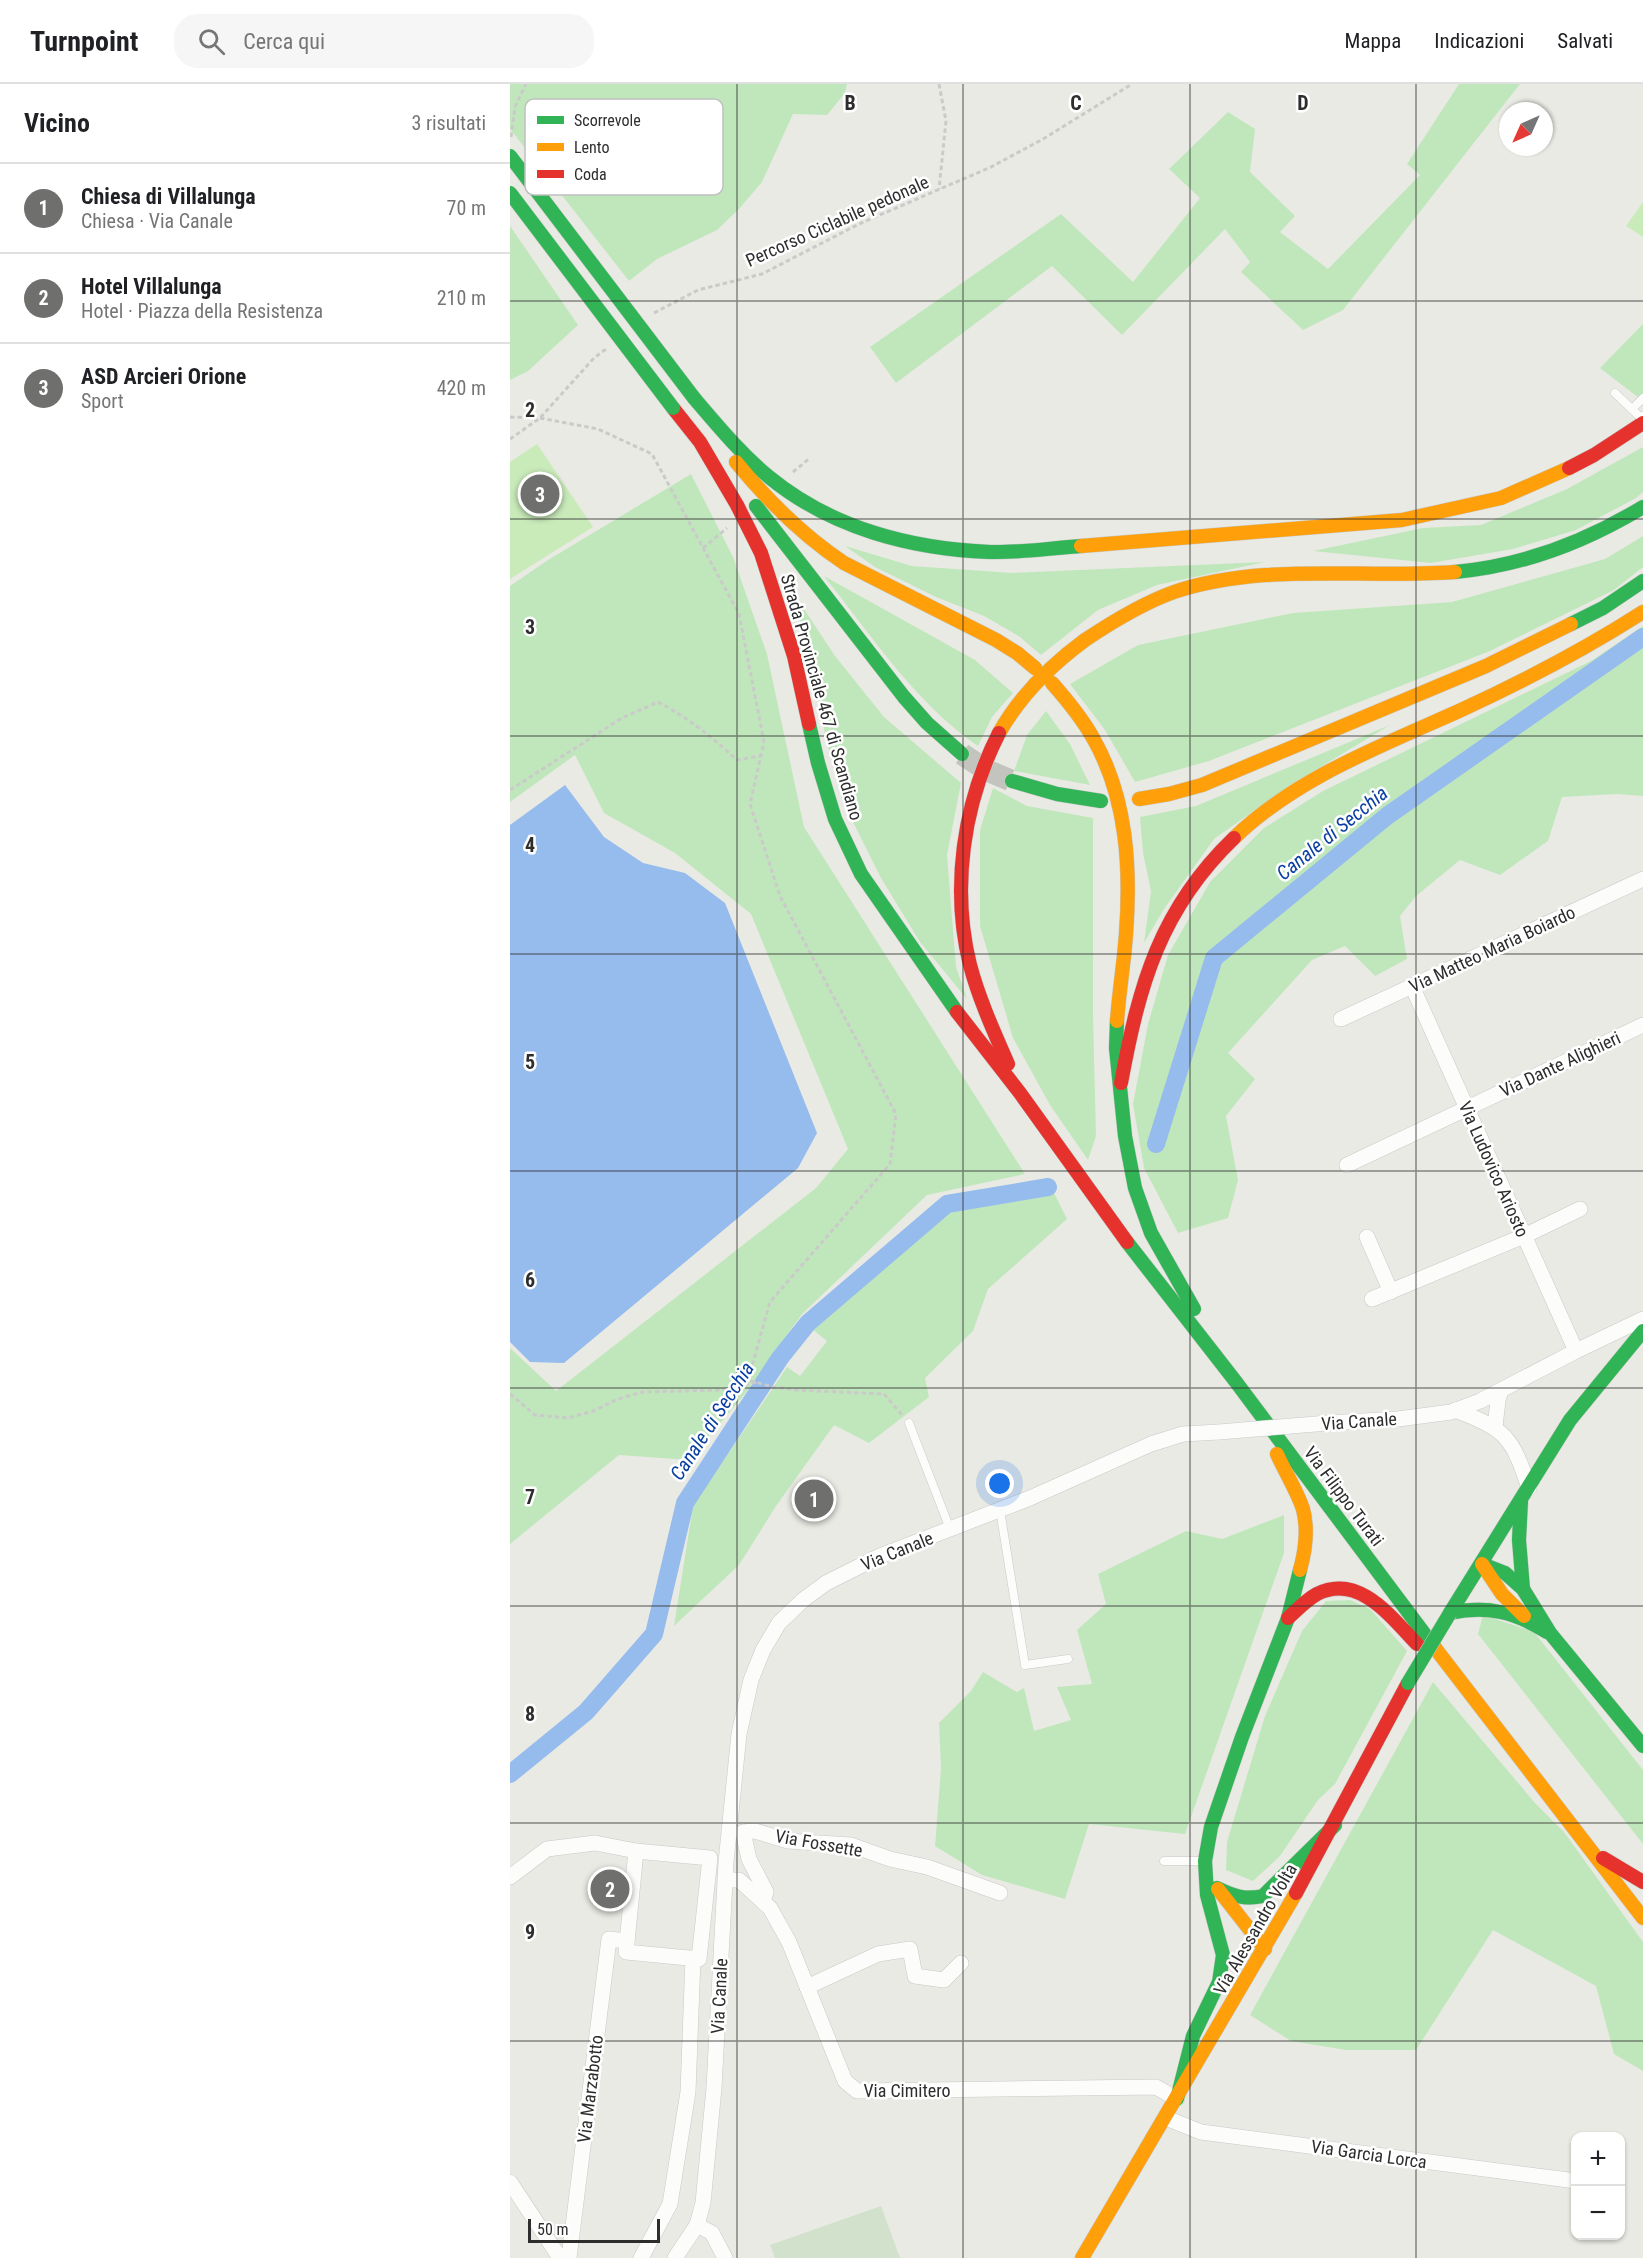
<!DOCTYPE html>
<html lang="it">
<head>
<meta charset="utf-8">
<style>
	body { margin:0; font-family:"Roboto Condensed",sans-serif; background:#f6f6f6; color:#202124 }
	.controls { position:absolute; right:18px; bottom:18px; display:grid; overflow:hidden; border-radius:12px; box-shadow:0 2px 4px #0004 }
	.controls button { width:54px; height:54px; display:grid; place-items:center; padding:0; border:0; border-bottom:2px solid #e0e0e0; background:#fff; color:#202124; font:30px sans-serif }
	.compass { position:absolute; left:989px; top:18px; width:54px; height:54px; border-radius:50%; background:#fff; box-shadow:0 2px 4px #0004; rotate:225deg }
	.scale { position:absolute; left:18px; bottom:15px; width:132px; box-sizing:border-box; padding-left:6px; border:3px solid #2d2d2d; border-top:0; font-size:16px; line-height:21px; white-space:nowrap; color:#2d2d2d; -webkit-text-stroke:4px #fff; paint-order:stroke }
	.you { position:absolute; left:490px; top:1400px; width:21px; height:21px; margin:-15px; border:4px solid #fff; border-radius:50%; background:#1a73e8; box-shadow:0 0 0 9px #1a73e833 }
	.badge { display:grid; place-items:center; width:39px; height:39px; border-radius:50%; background:#6f6f6d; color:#fff; font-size:20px; font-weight:700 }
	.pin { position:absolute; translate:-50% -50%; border:3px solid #fff; box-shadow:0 2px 6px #0006 }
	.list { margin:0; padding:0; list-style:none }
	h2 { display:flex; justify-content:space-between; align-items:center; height:78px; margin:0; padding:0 24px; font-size:26px }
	h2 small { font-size:20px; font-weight:400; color:#757577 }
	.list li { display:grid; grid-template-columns:39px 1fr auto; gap:18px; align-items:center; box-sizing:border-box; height:90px; padding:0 24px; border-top:2px solid #e0e0e0 }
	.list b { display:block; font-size:22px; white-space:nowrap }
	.list p { margin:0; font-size:20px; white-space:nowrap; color:#757577 }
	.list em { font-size:20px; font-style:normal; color:#757577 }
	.icon { flex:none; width:33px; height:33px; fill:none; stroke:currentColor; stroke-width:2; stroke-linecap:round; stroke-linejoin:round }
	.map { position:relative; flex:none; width:1133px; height:2174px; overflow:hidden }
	header { display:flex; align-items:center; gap:36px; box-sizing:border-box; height:84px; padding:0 30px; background:#fff; border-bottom:2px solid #e0e0e0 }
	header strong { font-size:28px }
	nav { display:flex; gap:33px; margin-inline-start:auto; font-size:21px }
	.search { width:420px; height:54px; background:#f6f6f6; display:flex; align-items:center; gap:15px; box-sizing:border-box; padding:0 21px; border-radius:24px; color:#757577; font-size:22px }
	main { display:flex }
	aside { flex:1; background:#fff }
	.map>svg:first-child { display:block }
</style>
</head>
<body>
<header>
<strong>Turnpoint</strong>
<div class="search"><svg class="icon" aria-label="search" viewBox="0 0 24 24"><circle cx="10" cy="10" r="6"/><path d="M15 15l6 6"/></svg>Cerca qui</div>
<nav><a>Mappa</a><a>Indicazioni</a><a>Salvati</a></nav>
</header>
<main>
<aside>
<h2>Vicino<small>3 risultati</small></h2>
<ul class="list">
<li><span class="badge">1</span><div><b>Chiesa di Villalunga</b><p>Chiesa · Via Canale</p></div><em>70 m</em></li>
<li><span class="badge">2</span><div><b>Hotel Villalunga</b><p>Hotel · Piazza della Resistenza</p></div><em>210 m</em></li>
<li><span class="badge">3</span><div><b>ASD Arcieri Orione</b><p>Sport</p></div><em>420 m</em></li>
</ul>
</aside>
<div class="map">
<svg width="1133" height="2174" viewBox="0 0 1133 2174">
	<rect width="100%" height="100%" fill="#eaeae4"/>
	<g fill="#c0e7bc">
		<polygon points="0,0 337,0 335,9 317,31 283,30 252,98 229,125 207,146 147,175 119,197 0,45"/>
		<polygon points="949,0 1010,0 833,226 793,246 731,188 740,178 715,145 612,251 542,182 386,299 360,263 551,130 623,198 690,114 659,85 718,28 745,45 740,88 785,132 770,148 818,185 910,91 897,80"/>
		<polygon points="0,142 68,241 18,287 0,296"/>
		<polygon points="1133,240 1133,317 1090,284"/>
		<polygon points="1133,363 1133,408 1126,414 1066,446 1003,465 921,479 803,467 913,444 971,441 1057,405"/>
		<polygon points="181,390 223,473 257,570 294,743 515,1090 417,1111 292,1230 234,1311 179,1376 109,1371 0,1460 0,1264 46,1307 306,1104 338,1065 241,830 165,769 94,729 65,671 0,718 0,502 38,476"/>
		<polygon points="1133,452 1133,483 1104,506 980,567 699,677 625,698 595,646 560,600 628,561 783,529 942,518 1095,475"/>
		<polygon points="335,462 402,482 503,489 755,478 647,501 588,526 531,571 510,553 474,532 426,513 365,483"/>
		<path d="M314,492l151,84 38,33 -21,24 -14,29c-62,-42 -107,-111 -154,-170z"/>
		<polygon points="282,507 325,572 374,633 451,699 437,771 446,883 457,915 410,858 371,794 332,716 315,650 298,565"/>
		<polygon points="1133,542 1133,712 1107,710 1052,713 1038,757 990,791 950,776 906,812 890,832 897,875 865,892 835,862 802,876 718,969 745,995 716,1032 728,1096 718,1134 668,1149 634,1084 623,1020 638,940 658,871 700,798 754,744 813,707 1081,577"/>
		<polygon points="536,627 560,660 580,701 504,687 517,651"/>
		<polygon points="880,641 779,702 704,755 654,825 634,859 641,807 633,769 630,733 686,722"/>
		<polygon points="483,704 517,722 583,734 583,931 586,1052 578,1076 540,1021 503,954 470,842 470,746"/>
		<polygon points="543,1107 557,1135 478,1205 463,1247 415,1294 419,1313 359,1359 324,1341 266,1422 229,1481 164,1542 183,1422 277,1283 290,1292 317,1257 302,1245 440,1125"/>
		<polygon points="774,1431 774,1469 675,1750 579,1740 555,1815 472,1791 425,1762 431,1684 429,1639 461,1607 473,1588 507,1608 514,1604 524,1647 561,1636 547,1603 582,1600 567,1546 596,1520 588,1490 676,1447 712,1455"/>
		<polygon points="840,1516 860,1525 897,1567 825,1700 808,1716 770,1772 743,1797 716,1786 717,1758 755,1632 792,1547 816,1517"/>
		<polygon points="973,1531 1024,1548 1133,1686 1133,1760 968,1550"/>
		<polygon points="923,1598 1025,1719 1054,1748 1133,1858 1133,1987 1104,1970 1086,1902 983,1846 906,1966 836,1966 781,1957 740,1931"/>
	</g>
	<polygon fill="#d1e1cb" points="371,2122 390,2174 265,2174 260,2161"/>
	<g fill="#c9ebba">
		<polygon points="1133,118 1133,153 1116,142"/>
		<polygon points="27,360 83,443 0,495 0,378"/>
	</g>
	<polygon fill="#96bbed" points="55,701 94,753 133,779 175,789 215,819 307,1049 288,1084 54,1279 20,1278 0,1258 0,741"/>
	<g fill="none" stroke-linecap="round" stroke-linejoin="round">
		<g stroke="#96bbed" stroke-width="18">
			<polyline points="646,1060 704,874 877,732 1133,553"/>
			<polyline points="0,1690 76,1628 144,1550 175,1419 270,1274 298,1239 437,1120 538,1103"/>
		</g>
		<polyline stroke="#c4c4bf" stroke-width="22" stroke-dasharray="22 11" stroke-linecap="butt" points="452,670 476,686 502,697"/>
		<defs>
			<g id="lane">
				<polyline points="1105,309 1129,332 1133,332"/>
				<polyline points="1122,325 1133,314"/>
				<polyline points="399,1339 440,1445"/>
				<polyline points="490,1426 515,1581 558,1575"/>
				<polyline points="654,1777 693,1777"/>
			</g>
			<g id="street">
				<polyline points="902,902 1066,1267"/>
				<polyline points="831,935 1133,795"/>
				<polyline points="837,1081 1133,941"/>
				<polyline points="857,1153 881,1208"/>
				<polyline points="862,1215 1014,1152 1070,1125"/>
				<path d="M945,1326c50,19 57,26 74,78"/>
				<polyline points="818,1339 888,1335 941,1328 970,1317 1066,1267 1133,1235"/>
				<polyline points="985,1343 988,1316 991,1307"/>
				<polygon points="126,1767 200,1774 189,1875 116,1868"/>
				<polyline points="0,1793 37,1765 85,1759 126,1767"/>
				<polyline points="215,1796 229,1796 260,1824 279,1858 335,1997 347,2007 646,2003 667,2015"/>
				<polyline points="253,1817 256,1808 239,1775 233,1748 245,1747 278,1757 341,1761 380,1775 417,1783 490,1809"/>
				<polyline points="297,1903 368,1870 400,1865 405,1892 434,1896 451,1879"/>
				<polyline points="656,2034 691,2048 1066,2097"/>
				<polyline points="0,2098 50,2174"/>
				<polyline points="187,2141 202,2149 215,2174"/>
				<polyline points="59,2174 99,1855 117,1857"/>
				<polyline points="131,2174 160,2120 178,2008 183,1874"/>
				<polyline points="165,2174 187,2141 193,2119 204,2004 216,1778 229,1650 241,1596 253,1566 269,1539 293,1516 316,1499 370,1472 520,1414 641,1360 673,1350 709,1348"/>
			</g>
			<g id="fast">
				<path d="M184,314c24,28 47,56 75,79 62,51 142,72 221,75 30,1 61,-4 91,-6"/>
				<polyline points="246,422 394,613 417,639 452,670"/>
				<path d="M945,488c68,-6 130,-30 188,-65"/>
				<polyline points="1061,540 1093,524 1133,497"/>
				<polyline points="299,640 308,679 325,735 351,790 447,928"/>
				<polyline points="502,697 547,710 591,717"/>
				<polyline points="607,937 606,964 615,1052 625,1104 641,1149 684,1225"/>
				<polyline points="617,1158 726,1298 925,1564"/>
				<polyline points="1011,1417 1009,1456 1013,1505"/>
				<polyline points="972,1480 995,1489 1013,1505 1040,1549 1133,1662"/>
				<polyline points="940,1529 1060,1336 1133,1247"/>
				<path d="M940,1529c37,-8 65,-1 97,19"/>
				<path d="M707,1804c16,8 28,12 46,8l72,-71"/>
				<polyline points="667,2015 683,1952 709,1898 713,1871 697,1811 695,1777 701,1743 732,1653 778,1534 790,1486"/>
			</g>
			<g id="slow">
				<path d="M226,378c32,39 66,73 108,101l152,77 21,13 18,15"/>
				<polyline points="571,462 892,436 991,414 1059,384"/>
				<path d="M542,599c15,17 30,35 41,55 34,59 38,130 33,196 -2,29 -7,58 -9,87"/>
				<path d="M489,649c21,-37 52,-68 86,-93 27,-18 58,-37 89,-48 90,-30 188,-13 281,-20"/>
				<polyline points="629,715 659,710 692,701 976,582 1061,540"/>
				<path d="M724,754c62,-60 147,-92 225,-127 63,-29 125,-61 184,-99"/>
				<path d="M767,1370c8,18 20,37 26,55 5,19 2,43 -3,61"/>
				<polyline points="972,1480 992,1510 1014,1532"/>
				<polyline points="925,1564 1133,1834"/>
				<polyline points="708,1805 755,1865"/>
				<polyline points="572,2174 786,1809"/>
			</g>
			<g id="jam">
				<polyline points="163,324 190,358 227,421 251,469 284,572 299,640"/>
				<polyline points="1059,384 1084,371 1133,339"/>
				<path d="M489,649c-36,71 -48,155 -29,232 9,34 24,67 38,99"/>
				<polyline points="447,928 510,1009 617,1158"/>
				<path d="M611,999c18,-98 39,-174 113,-245"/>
				<path d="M778,1534c9,-8 18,-18 29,-24 42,-21 74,23 100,50"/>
				<polyline points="1093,1774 1133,1798"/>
				<polyline points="786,1809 898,1599"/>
			</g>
		</defs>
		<use href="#lane" stroke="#c8c8c8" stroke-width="9"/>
		<use href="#street" stroke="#c8c8c8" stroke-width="16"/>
		<use href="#fast" stroke="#c8c8c8" stroke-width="15"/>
		<use href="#slow" stroke="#c8c8c8" stroke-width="15"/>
		<use href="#jam" stroke="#c8c8c8" stroke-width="15"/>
		<g stroke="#cacac9" stroke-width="3" stroke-dasharray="4.5 3" stroke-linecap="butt">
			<polyline points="429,0 436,37 429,105"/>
			<polyline points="1,53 5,23 16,0"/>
			<polyline points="144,229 188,206 252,190 349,140 481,83 533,55 622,0"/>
			<polyline points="0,333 30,334 88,345 142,370 229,530 254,658 240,720 270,812 386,1030 380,1080 260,1218 238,1296 263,1303 287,1306 374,1310 392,1331"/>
			<polyline points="0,355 30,334 84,274 96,265"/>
			<polyline points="283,388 300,374"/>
			<polyline points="193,464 217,444"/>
			<path d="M0,706l112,-72 36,-16c29,15 54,35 79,58l23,-4"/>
			<polyline points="0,1310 25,1331 58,1334 83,1327 108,1315 132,1308 211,1306 247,1298"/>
		</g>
		<use href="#lane" stroke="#fcfcfb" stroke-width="8"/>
		<use href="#street" stroke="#fcfcfb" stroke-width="15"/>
		<use href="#fast" stroke="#30b455" stroke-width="14"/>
		<use href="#slow" stroke="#ff9f0a" stroke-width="14"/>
		<use href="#jam" stroke="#e5322d" stroke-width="14"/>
		<defs>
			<polyline id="street-bridge" points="709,1348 818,1339"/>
			<g id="fast-bridge">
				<polyline points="0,72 184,314"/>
				<polyline points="0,109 163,324"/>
				<polyline points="898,1599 940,1529"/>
			</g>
		</defs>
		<use href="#street-bridge" stroke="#c8c8c8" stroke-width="16" stroke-linecap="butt"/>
		<use href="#fast-bridge" stroke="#c8c8c8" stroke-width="15" stroke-linecap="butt"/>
		<use href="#street-bridge" stroke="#fcfcfb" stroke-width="15"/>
		<use href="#fast-bridge" stroke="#30b455" stroke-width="14"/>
	</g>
	<path fill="none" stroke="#2d2d2d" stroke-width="1.5" stroke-opacity="0.55" d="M227,0v2174M453,0v2174M680,0v2174M906,0v2174M0,217h1133M0,435h1133M0,652h1133M0,870h1133M0,1087h1133M0,1304h1133M0,1522h1133M0,1739h1133M0,1957h1133"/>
	<g text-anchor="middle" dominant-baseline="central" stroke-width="5" stroke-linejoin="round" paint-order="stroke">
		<g font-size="18" fill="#2d2d2d" stroke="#fff">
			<text transform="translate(327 137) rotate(-24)">Percorso Ciclabile pedonale</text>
			<text transform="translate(312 613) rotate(74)">Strada Provinciale 467 di Scandiano</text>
			<text transform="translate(982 865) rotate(-25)">Via Matteo Maria Boiardo</text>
			<text transform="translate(1050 980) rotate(-25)">Via Dante Alighieri</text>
			<text transform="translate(984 1085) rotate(66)">Via Ludovico Ariosto</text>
			<text transform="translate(849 1337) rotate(-4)">Via Canale</text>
			<text transform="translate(834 1412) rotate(53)">Via Filippo Turati</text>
			<text transform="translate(387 1467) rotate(-22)">Via Canale</text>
			<text transform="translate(309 1759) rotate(10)">Via Fossette</text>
			<text transform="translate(745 1845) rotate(-60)">Via Alessandro Volta</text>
			<text transform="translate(209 1912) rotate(-87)">Via Canale</text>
			<text transform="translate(80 2005) rotate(-83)">Via Marzabotto</text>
			<text x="397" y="2006">Via Cimitero</text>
			<text transform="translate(859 2070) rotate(8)">Via Garcia Lorca</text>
		</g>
		<g font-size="20" font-style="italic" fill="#0b3fa2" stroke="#fff">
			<text transform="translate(822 749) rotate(-39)">Canale di Secchia</text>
			<text transform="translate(202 1337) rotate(-57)">Canale di Secchia</text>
		</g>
	</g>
	<rect x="15" y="15" width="198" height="96" rx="9" fill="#fff" stroke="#c0c0c0" stroke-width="1.5"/>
	<rect x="27" y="32" width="27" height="8" fill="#30b455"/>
	<rect x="27" y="59" width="27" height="8" fill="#ff9f0a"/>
	<rect x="27" y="86" width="27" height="8" fill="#e5322d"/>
	<g font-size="16" fill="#2d2d2d">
		<text x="64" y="42">Scorrevole</text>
		<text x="64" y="69">Lento</text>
		<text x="64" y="96">Coda</text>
	</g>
	<g font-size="20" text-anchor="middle" font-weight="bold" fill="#2d2d2d" stroke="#fff" stroke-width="5" stroke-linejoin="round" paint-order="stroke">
		<text x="340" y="26">B</text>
		<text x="566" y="26">C</text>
		<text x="793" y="26">D</text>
		<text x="20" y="333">2</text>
		<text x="20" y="550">3</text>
		<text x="20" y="768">4</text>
		<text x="20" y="985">5</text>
		<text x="20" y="1203">6</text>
		<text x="20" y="1420">7</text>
		<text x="20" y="1637">8</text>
		<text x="20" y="1855">9</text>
	</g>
</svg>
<div class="controls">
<button>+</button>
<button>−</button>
</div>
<svg class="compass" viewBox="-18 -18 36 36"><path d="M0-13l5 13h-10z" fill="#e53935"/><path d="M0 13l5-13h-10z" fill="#757577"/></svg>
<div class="scale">50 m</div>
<div class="you"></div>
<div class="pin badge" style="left:304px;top:1415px">1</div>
<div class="pin badge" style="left:100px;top:1805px">2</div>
<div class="pin badge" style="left:30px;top:410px">3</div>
</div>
</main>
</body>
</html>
